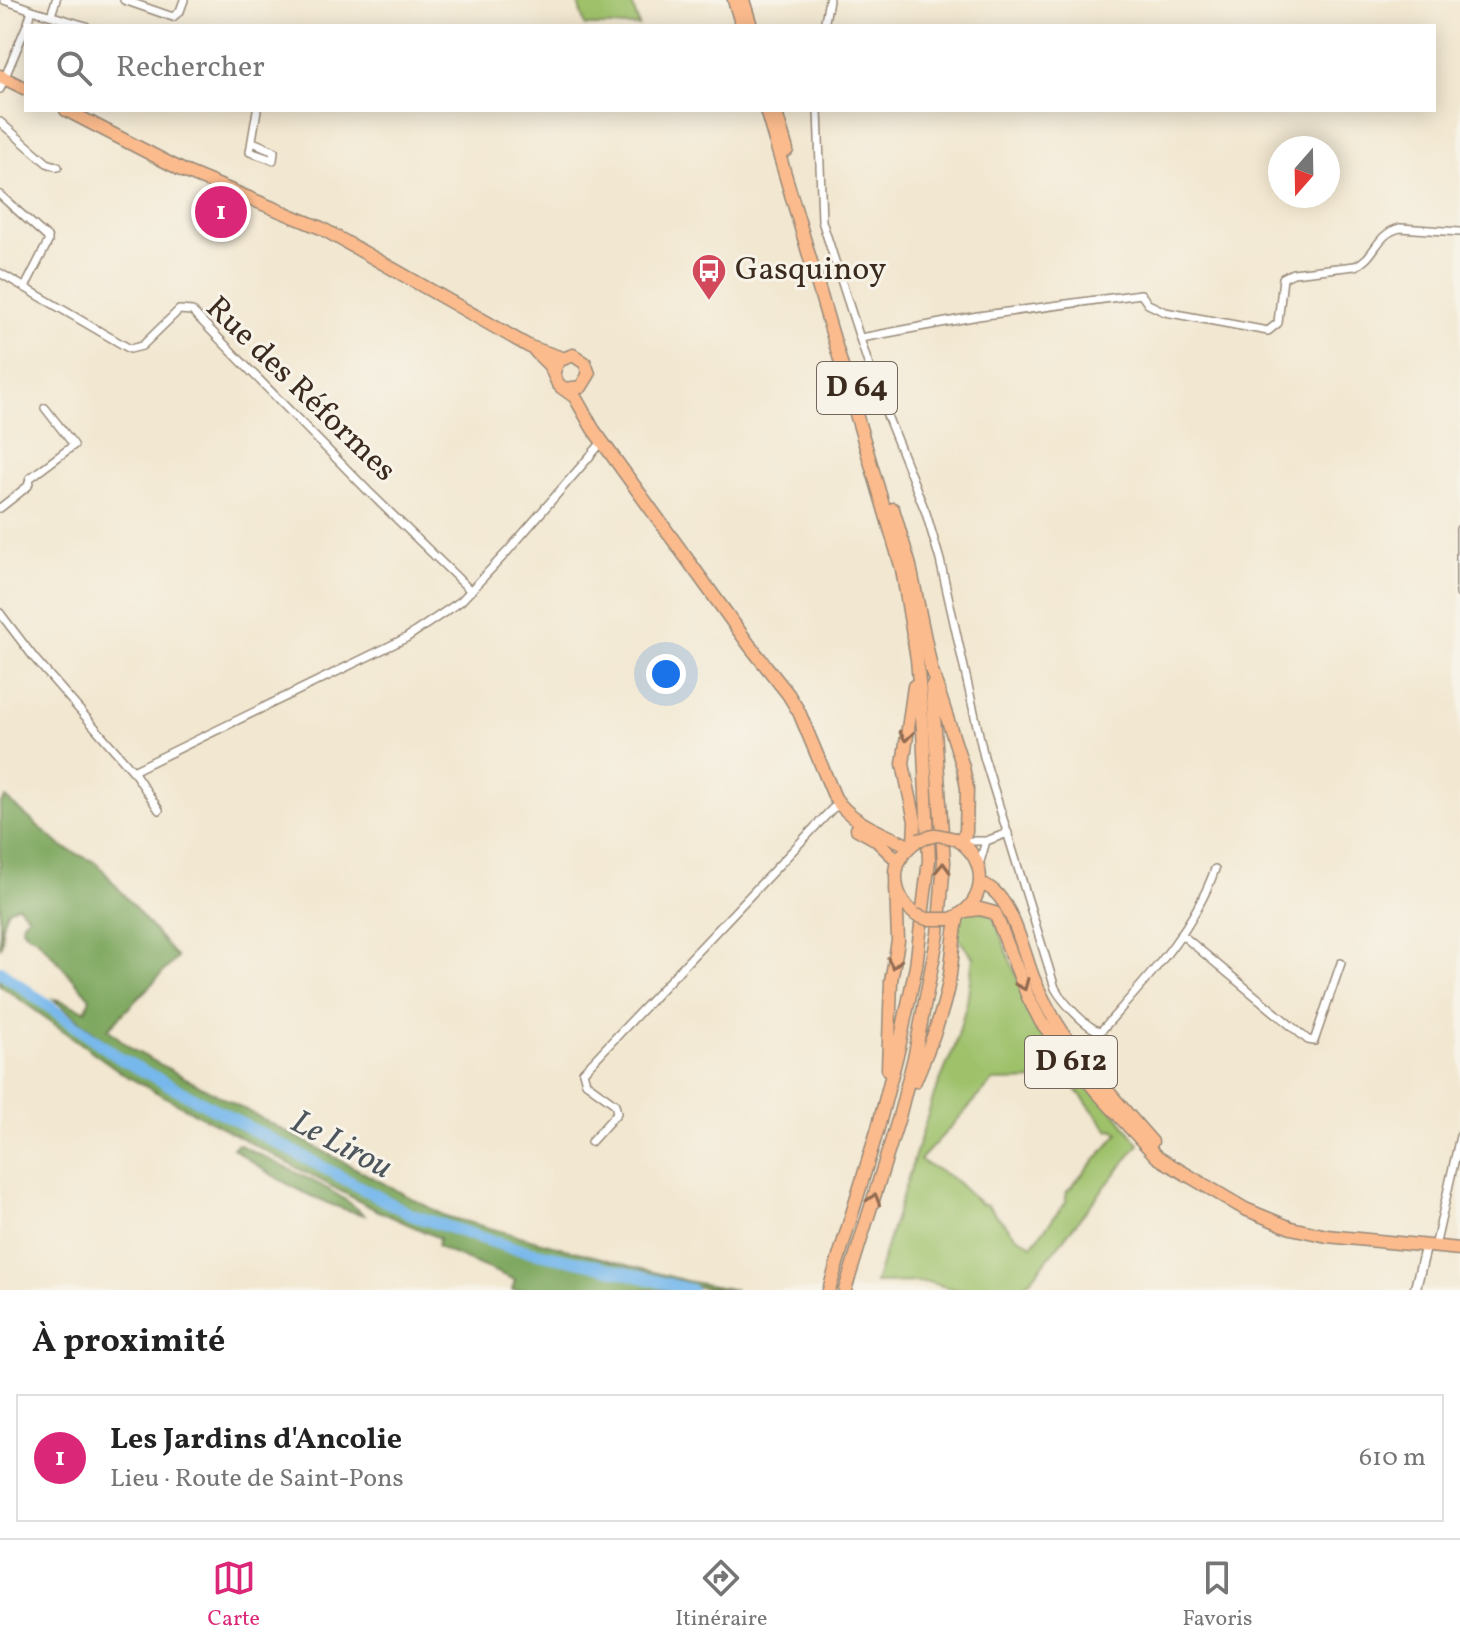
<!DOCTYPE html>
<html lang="fr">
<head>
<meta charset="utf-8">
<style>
	body { margin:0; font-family:Vollkorn,serif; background:#f6f6f6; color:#222 }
	.compass { position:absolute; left:1268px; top:136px; width:72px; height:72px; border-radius:50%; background:#fff; box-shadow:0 4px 20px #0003; rotate:200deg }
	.you { position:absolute; left:666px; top:674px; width:28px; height:28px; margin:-20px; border:6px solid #fff; border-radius:50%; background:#1a73e8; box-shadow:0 0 0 12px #1a73e833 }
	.badge { display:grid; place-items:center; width:52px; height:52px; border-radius:50%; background:#db2777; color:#fff; font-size:26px; font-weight:700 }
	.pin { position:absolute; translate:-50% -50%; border:4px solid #fff; box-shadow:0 2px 8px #0006 }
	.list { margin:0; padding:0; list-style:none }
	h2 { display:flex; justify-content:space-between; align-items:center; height:104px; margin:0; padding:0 32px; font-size:34px }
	h2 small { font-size:26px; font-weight:400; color:#767676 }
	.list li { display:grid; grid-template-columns:52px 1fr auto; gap:24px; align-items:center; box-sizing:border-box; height:128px; margin:0 16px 16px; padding:0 16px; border:2px solid #e0e0e0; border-radius:0px }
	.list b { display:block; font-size:30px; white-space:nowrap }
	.list p { margin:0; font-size:26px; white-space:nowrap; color:#767676 }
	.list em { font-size:26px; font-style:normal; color:#767676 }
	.icon { flex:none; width:44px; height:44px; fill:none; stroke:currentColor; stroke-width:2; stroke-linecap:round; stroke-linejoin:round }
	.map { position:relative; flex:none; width:1460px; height:1290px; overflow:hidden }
	.search { position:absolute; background:#fff; box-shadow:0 4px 20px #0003; left:24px; right:24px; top:24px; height:88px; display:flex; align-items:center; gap:20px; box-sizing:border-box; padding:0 28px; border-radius:0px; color:#767676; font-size:30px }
	.sheet { height:248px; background:#fff }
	nav { display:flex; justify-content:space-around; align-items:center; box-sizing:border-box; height:112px; border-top:2px solid #e0e0e0; background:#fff; font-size:22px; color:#767676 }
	nav a { display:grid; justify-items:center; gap:4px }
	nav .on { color:#db2777 }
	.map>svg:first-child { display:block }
</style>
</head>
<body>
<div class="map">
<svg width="1460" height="1290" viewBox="0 0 1460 1290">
	<rect width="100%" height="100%" fill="#f7f3e8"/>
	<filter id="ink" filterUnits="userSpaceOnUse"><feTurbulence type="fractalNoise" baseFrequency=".0125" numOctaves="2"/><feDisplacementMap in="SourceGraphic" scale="16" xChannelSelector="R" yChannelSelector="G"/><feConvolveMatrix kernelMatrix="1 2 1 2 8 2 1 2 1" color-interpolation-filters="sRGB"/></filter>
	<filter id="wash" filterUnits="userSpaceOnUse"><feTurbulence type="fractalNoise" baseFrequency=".006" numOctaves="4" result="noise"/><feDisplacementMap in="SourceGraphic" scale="32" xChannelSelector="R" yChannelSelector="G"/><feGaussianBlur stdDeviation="1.8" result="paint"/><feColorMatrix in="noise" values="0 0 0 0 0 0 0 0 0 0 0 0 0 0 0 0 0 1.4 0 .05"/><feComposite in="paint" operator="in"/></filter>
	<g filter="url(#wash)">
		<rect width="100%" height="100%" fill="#f2e7d0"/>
		<g fill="#9ec16b" stroke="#6c7644" stroke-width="2" fill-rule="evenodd">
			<polygon points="577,0 631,0 639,26 585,26"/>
			<path d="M966,902l27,14 31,79 115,149 -106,133 -14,13h-61l-31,-8 -52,1 59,-188 21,-49 12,-44 6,-45 -29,-36 9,-12zM1060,1069l49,62 3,-2 7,4 -53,60v9l-34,43 -17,-10 -28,-30 -6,-1 -29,-26 -32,-18 73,-79 56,-1z"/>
		</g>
		<g fill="#7ea75f" stroke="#5c683e" stroke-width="2">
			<path d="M6,798l56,49 35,16 80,95 -69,71 25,21 312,166 241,65 50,9c-50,0 -97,-17 -145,-29 -26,-7 -52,-11 -79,-17 -37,-9 -75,-23 -111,-37l-277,-150 -71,-58c13,1 21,10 33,11l4,-12 -53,-60 -10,-4 -5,-6 1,-7 5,-5 -10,-11 -10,5c-2,4 -5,10 -6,16 -1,8 3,13 -2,21v-143z"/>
			<polygon points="0,968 38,994 124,1063 400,1212 511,1249 676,1290 512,1290 515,1280 444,1250 437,1246 439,1238 372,1208 126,1076 0,985"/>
			<path d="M238,1144c34,18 101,45 126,71 -45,-11 -94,-38 -131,-67z"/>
		</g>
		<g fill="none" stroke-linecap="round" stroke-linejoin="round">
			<polyline stroke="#77b8ec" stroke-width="12" points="0,971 121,1059 412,1215 509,1247 590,1264 691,1290"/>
		</g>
	</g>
	<g filter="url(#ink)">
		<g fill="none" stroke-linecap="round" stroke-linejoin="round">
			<defs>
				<g id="minor">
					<polyline points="4,0 32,10"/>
					<polyline points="124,0 173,17 180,11 184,0"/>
					<polyline points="51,15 56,0"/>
					<polyline points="27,26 32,10 86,26"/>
					<polyline points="824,26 829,0"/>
					<polyline points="0,89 26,27"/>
					<path d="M818,110l4,111 54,167 50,125 14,47 44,197 71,231c7,13 33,42 46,43 43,-49 92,-99 114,-162"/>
					<polyline points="0,122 47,163 58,167"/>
					<polyline points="253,142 274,151 273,160 250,152 257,110"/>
					<polyline points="0,195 48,238 48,242 25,287"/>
					<polyline points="0,273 130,349 142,346 179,310 192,311 368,491 471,591"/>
					<path d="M861,338l117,-22 163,-22 7,10 17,8 103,19 10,-8 5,-45 10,-5 62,-7c21,-8 20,-32 45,-38l60,4"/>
					<polyline points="0,508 28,486 30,478 74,445 45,408"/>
					<polyline points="1460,529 1460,594"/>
					<polyline points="0,613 35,659 133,771 159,810"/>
					<polyline points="133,771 406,638 461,601 507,552 603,441"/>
					<polyline points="965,845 969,841 986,841 1008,833"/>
					<polyline points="979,865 986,841"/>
					<polyline points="1181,934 1308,1040 1314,1041 1341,963"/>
					<polyline points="591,1142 617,1113 615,1104 586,1083 583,1072 833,808 840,806"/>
					<polyline points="1435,1247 1460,1136"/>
				</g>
				<polyline id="tertiary" points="1415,1290 1426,1246"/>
				<g id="primary">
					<polyline points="0,76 26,89"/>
					<polyline points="66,110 184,171"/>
					<polyline points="179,169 321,228 530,347 562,358"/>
					<polyline points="536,352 550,366 558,384 565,389 581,387 589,374 585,363 573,355 558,361 554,372"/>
					<path d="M561,387l14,10 18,32 157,217 38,48 11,18 36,86c18,26 46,34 74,48"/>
					<polyline points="857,829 875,839 897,860 895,871"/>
					<path d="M981,884c30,7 42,68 52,93 26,64 75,114 119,165"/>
					<polyline points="965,911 980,909 995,913 1028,997 1041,1022 1097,1092 1157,1157 1245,1209 1291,1228 1327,1236 1460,1249"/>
				</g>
				<g id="trunk">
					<polyline points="734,0 742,26"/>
					<polyline points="743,0 751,26"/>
					<polyline points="766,110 902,569 917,659 923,730 929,860 916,966 899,1047 878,1128 829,1290"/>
					<polyline points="775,110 787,150"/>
					<polyline points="893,509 910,566 931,668 963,767 967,788 966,832 960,841"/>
					<polyline points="914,843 915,821 903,764 914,686"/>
					<path d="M916,915c-27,-22 -27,-55 2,-75"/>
					<path d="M953,918c36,-16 35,-60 3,-79"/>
					<polyline points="888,1070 891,981 898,941 896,885"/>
					<path d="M915,1081c12,-29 25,-59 32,-90 6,-25 5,-50 11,-75"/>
					<polyline points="845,1290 899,1117 915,1054 938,934 944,862 932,686"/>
				</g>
			</defs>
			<use href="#minor" stroke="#968877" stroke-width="10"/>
			<use href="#tertiary" stroke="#968877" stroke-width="12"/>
			<use href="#primary" stroke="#968877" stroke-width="15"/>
			<use href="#trunk" stroke="#968877" stroke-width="15"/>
			<use href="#minor" stroke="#fff" stroke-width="7"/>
			<use href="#tertiary" stroke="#fff" stroke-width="9"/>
			<use href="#primary" stroke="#fbbb8d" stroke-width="12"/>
			<use href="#trunk" stroke="#fbbb8d" stroke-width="12"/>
			<defs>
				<g id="trunk-bridge">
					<polyline points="918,840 937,835 956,839"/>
					<polyline points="916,915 927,919 950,919"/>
				</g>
			</defs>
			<use href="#trunk-bridge" stroke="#968877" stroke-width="15" stroke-linecap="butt"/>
			<use href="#trunk-bridge" stroke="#fbbb8d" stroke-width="12"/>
		</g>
		<defs><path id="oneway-chevron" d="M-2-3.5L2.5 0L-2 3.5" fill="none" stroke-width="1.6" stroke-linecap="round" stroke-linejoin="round" transform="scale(2)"/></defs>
		<g stroke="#916b50">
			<use href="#oneway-chevron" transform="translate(906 736) rotate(97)"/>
			<use href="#oneway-chevron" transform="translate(943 868) rotate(-88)"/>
			<use href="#oneway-chevron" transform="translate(894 963) rotate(100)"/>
			<use href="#oneway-chevron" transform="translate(1023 985) rotate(67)"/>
			<use href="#oneway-chevron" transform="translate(874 1199) rotate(-73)"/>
		</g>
	</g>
	<defs>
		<symbol id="bus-pin" viewBox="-11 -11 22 30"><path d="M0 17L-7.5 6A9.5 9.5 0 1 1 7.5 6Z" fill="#d1495b" stroke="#f7f3e8"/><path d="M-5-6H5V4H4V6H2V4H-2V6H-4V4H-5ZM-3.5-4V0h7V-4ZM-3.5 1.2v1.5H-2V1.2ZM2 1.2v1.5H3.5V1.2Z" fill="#fff"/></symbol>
	</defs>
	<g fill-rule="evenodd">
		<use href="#bus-pin" x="689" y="251" width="40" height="54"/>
	</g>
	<g text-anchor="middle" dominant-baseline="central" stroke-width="6" stroke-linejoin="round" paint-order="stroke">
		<g fill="#f7f3e8" stroke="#73665b" stroke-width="2">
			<rect x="817" y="362" width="80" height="52" rx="6"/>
			<rect x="1025" y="1036" width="92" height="52" rx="6"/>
		</g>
		<g font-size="30" font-weight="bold" fill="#3b2a1e">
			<text x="857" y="388">D 64</text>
			<text x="1071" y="1062">D 612</text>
		</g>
		<g font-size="32" fill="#3b2a1e" stroke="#f7f3e8" text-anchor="start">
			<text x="735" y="271">Gasquinoy</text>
		</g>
		<g font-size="32" fill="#3b2a1e" stroke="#f7f3e8">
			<text transform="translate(300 390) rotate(44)">Rue des Réformes</text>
		</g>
		<g font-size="34" font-style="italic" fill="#4d555c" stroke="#f7f3e8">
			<text transform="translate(341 1146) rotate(28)">Le Lirou</text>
		</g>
	</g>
</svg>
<svg class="compass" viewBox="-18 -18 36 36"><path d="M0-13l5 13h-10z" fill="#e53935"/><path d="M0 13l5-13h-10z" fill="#767676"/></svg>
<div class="you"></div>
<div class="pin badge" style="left:221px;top:212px">1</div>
<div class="search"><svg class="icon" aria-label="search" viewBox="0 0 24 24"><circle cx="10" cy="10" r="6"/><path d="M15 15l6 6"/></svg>Rechercher</div>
</div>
<section class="sheet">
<h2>À proximité<small></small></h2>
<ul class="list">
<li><span class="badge">1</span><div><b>Les Jardins d'Ancolie</b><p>Lieu · Route de Saint-Pons</p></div><em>610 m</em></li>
</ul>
</section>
<nav>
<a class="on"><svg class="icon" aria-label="map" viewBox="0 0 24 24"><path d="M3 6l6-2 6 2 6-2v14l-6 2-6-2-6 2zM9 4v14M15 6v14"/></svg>Carte</a>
<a><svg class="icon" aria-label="directions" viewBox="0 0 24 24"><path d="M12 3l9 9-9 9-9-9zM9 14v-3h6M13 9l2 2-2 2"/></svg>Itinéraire</a>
<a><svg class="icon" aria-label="saved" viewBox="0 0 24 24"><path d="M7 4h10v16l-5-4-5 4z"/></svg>Favoris</a>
</nav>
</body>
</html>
